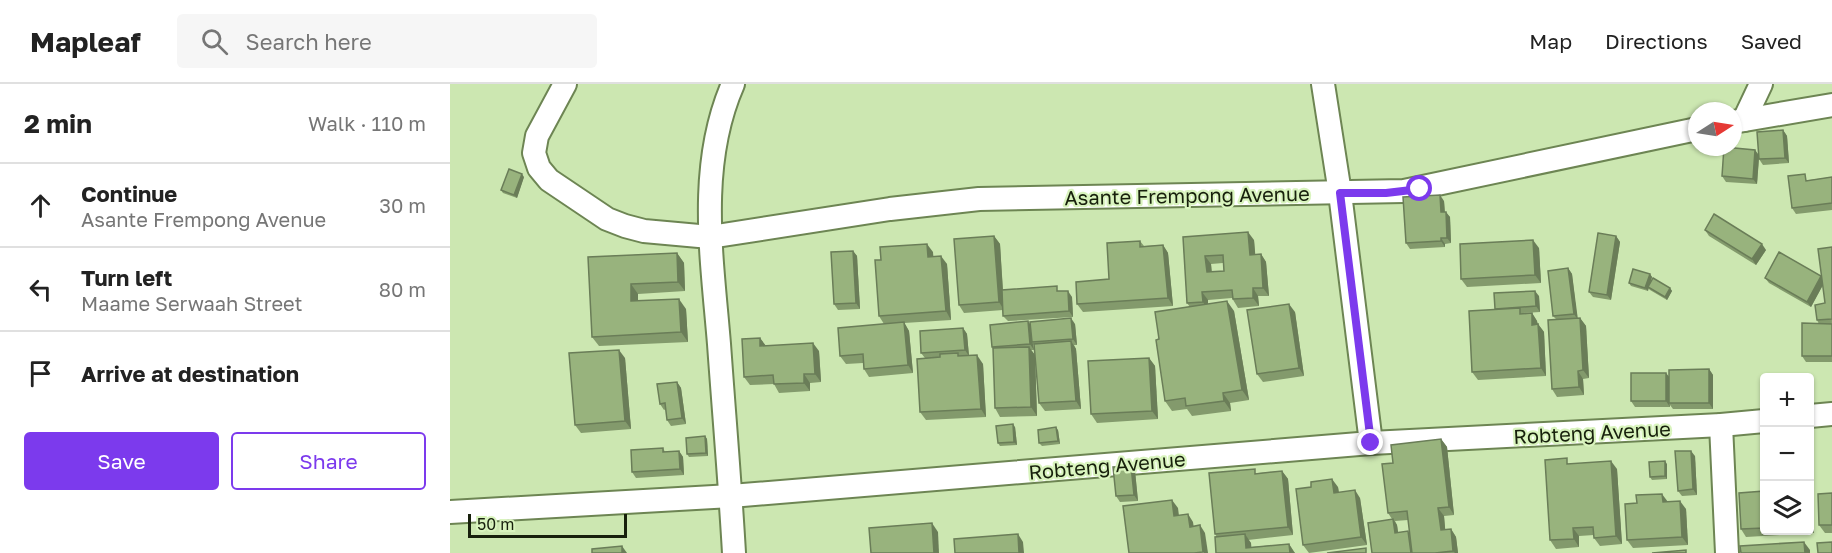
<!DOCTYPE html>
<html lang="en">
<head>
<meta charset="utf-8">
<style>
	body { margin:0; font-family:"Golos Text",sans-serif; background:#f6f6f6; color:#222 }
	.controls { position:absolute; right:18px; bottom:18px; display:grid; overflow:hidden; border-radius:6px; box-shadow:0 2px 4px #0004 }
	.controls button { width:54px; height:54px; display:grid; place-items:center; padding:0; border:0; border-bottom:2px solid #e0e0e0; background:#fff; color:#222; font:30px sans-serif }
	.compass { position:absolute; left:1238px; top:18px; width:54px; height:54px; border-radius:50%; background:#fff; box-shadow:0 2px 4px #0004; rotate:78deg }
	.scale { position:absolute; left:18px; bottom:15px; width:159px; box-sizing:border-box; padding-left:6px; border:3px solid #17200c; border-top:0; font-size:16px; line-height:21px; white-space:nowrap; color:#17200c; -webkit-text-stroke:4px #d9f4be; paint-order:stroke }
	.stop { position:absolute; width:18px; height:18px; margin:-14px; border:4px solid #7c3aed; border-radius:50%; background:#fff }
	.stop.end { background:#7c3aed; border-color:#fff; box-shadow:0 2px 6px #0008 }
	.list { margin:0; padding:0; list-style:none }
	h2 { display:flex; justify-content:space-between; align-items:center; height:78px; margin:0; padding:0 24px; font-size:26px }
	h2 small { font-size:20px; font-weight:400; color:#767676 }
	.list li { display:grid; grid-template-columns:39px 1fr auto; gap:18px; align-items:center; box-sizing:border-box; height:84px; padding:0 24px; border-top:2px solid #e0e0e0 }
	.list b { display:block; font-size:22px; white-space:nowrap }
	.list p { margin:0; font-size:20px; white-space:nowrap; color:#767676 }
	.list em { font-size:20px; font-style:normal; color:#767676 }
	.actions { display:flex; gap:12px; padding:18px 24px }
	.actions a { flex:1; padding:14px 0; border:2px solid #7c3aed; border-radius:6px; text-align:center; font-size:21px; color:#7c3aed }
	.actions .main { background:#7c3aed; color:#fff }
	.icon { flex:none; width:33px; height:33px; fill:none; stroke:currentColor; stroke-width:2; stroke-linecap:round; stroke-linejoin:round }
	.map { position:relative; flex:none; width:1382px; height:469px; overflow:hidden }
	header { display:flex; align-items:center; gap:36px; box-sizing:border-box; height:84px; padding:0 30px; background:#fff; border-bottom:2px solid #e0e0e0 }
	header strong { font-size:28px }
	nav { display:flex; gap:33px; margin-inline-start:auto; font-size:21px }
	.search { width:420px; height:54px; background:#f6f6f6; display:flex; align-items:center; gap:15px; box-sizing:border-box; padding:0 21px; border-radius:6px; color:#767676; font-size:22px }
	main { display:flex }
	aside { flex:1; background:#fff }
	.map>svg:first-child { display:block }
</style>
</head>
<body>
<header>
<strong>Mapleaf</strong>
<div class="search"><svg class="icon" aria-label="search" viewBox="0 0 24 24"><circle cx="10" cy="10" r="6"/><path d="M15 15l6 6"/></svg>Search here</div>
<nav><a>Map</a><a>Directions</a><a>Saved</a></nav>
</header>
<main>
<aside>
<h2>2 min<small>Walk · 110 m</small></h2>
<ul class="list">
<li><svg class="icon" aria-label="ahead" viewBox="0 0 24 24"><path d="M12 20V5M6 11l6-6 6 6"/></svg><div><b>Continue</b><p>Asante Frempong Avenue</p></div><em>30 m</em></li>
<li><svg class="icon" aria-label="left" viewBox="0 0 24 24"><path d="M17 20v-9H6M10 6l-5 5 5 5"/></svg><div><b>Turn left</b><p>Maame Serwaah Street</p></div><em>80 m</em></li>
<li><svg class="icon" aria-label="arrive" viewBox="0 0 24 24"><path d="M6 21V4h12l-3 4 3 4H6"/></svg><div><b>Arrive at destination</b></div></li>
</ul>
<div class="actions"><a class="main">Save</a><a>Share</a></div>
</aside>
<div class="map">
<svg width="1382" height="469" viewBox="0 0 1382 469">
	<rect width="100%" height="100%" fill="#cce7b1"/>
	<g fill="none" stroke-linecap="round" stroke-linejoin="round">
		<defs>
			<g id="minor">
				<polyline points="115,0 87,52 84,69 89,84 99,96 157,135 175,142 194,147 260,153 440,125 529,115 954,107 1247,45"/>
				<path d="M283,0c-36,82 -21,174 -14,260 5,70 11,139 15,209"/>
				<polyline points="873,0 890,109 921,359"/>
				<polyline points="1294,36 1311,0"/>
				<polyline points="1283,38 1382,21"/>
				<polyline points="1360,332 1382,330"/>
				<polyline points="1271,341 1277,469"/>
				<polyline points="0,428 281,412 921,359 1271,341 1314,337"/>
			</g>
		</defs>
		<use href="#minor" stroke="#6d8553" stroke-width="26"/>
		<use href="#minor" stroke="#fff" stroke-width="22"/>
	</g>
	<g fill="#839a6c" fill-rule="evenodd">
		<polygon points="1333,46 1337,52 1339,79 1313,81 1309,75 1307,100 1276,98 1272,92 1305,66 1309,71"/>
		<polygon points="74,93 67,114 53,109 51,106"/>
		<polygon points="1382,93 1382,126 1346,130 1342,124 1359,96"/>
		<polygon points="994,117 995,128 1000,133 1001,159 995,160 995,163 960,165 956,159"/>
		<polygon points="1255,146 1316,166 1306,181 1259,152"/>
		<polygon points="544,152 550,160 553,206 610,207 622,213 623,233 558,237 553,232 553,226 514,229 509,221"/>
		<polygon points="1166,152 1170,158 1161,216 1143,213 1139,208"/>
		<path d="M733,153l71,3 1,14h6l5,8 3,34h-11l1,10 -21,2 -6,-10 -24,2v4l26,7 15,89 -19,3 1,8 -39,5 -5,-7 -15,2 -7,-10 25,-94 -3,-4zM773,179l1,8 -12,1 -1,-8z"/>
		<polygon points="690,157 694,162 713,161 718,169 723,222 633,228 627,220 659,195"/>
		<polygon points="1382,163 1382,278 1356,278 1352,272 1369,240 1367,236 1375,219 1373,201 1361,223 1319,199 1315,194 1371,192"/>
		<polygon points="1089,164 1091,199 1017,203 1011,195"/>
		<polygon points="403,167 407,172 410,225 388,226 384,220"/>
		<polygon points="483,168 483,173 497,180 501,236 454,239 459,247 463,289 419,293 414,285 413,279 396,280 390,272 434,240 429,232"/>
		<polygon points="227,169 234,179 235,207 188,210 188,217 236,225 238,258 149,262 142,253 138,173"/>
		<polygon points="1118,184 1122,190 1127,234 1130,234 1136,242 1139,294 1133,295 1134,311 1107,313 1102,305 1106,235 1103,232"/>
		<polygon points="1200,190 1202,193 1200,199 1220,204 1222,207 1217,216 1200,206 1198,204 1198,207 1181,202 1179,199"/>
		<polygon points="1089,212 1090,228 1073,229 1074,230 1082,229 1087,237 1088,240 1094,248 1096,292 1028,296 1022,288 1045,225"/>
		<polygon points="845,228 854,292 813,298 807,290"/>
		<polygon points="578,237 580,241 625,240 627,261 624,261 626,265 631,325 595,327 589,319 585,262 583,260 584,266 581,266 585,271 587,332 550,333 545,324 543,265 542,263"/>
		<polygon points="513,244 517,250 519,272 533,280 536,333 476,336 470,328 475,274 471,269"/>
		<polygon points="310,254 315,261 369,267 371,298 360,299 360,307 329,309 324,300 300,301 294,293"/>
		<polygon points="175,274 181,345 131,349 125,341"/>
		<polygon points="699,274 705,282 708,335 647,339 641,330"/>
		<polygon points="1259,285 1263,291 1263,325 1223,325 1220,321 1220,323 1185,323 1181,317 1219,293"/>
		<polygon points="227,298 231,304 236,340 221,342 217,336 216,325 214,326 210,320"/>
		<polygon points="565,343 567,361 550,362 548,359"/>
		<polygon points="608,346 610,360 592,362 589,359"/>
		<polygon points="255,352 257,355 258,372 239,373 237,370"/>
		<path d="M991,355l6,8 7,68 -10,1 1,13h6l5,8 2,16h-86l20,-34 -4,-6 5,-50zM958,436l2,13 -12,-1 -1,-7 -2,-4z"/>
		<polygon points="213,364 215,368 229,367 233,373 234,391 186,394 182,388"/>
		<polygon points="1245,372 1247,411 1232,412 1228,407"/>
		<polygon points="1121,379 1167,385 1172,460 1150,462 1144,454 1144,451 1129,452 1129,463 1106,465 1100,456"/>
		<polygon points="1217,380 1217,395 1202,396 1200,393"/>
		<polygon points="681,382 685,387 688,417 670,418 666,412"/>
		<polygon points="832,387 838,395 843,451 798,456 801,459 801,463 839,460 845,469 766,469 767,453 765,450 808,389"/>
		<polygon points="1314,396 1314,447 1359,447 1359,400 1361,402 1364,449 1296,453 1291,445 1314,407"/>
		<polygon points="861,403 888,403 889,409 910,414 917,461 859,469 853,461"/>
		<polygon points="1382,409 1382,449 1375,449 1369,441"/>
		<polygon points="1218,418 1236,425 1238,461 1183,464 1177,456"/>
	</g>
	<g fill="#6a7d58">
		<polygon points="1333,46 1337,52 1339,79 1335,74"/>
		<polygon points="1305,66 1309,72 1307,100 1303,95"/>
		<polygon points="72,90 74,93 67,114 64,111"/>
		<polygon points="990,111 994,117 995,133 991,128"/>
		<polygon points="996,128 1000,133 1001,159 997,154"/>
		<polygon points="798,148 804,156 806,179 800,171"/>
		<polygon points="544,152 550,160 554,226 549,218"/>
		<polygon points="1166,152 1170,158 1161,216 1157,211"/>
		<polygon points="991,154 995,160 995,163 991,157"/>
		<polygon points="1083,156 1089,164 1091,199 1085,191"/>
		<polygon points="477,160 483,168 484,181 478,173"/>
		<polygon points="1312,160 1316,166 1306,181 1302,175"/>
		<polygon points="713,161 718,169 723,222 718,214"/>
		<polygon points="403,167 407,172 410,225 406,219"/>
		<polygon points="227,169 234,179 235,207 228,198"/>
		<polygon points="811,170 816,178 819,212 813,204"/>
		<polygon points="491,172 497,180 501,236 496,227"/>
		<polygon points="755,172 761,180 762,196 757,188"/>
		<polygon points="1118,184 1122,190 1128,236 1124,230"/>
		<polygon points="1200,190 1202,193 1198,207 1195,204"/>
		<polygon points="1371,192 1375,197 1361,223 1357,218"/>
		<polygon points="181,200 188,210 188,227 181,217"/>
		<polygon points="803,204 808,212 809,222 803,214"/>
		<polygon points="1220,204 1222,207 1217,216 1215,213"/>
		<polygon points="618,207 622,213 623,233 619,227"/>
		<polygon points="1085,207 1089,212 1090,228 1086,222"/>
		<polygon points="752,208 758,216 758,226 753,218"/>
		<polygon points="229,215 236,225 238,258 231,248"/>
		<polygon points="777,217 784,227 799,316 792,306"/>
		<polygon points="839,220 845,228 854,292 849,284"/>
		<polygon points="1082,229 1087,237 1088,249 1082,241"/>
		<polygon points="621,234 625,240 627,261 623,255"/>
		<polygon points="1130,234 1136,242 1139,294 1133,286"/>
		<polygon points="578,237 582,243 582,258 583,260 584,266 580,260"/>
		<polygon points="454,238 459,247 463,289 458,281"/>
		<polygon points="1088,240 1094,248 1096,292 1091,284"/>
		<polygon points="513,244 517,250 519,272 515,266"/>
		<polygon points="310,254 316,262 310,262"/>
		<polygon points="621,257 626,265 631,325 626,317"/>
		<polygon points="363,259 369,267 371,298 365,290"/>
		<polygon points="579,263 585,271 587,332 581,323"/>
		<polygon points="169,266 175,274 181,345 175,337"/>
		<polygon points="527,271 533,280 536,333 531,325"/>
		<polygon points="699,274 705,282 708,335 702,327"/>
		<polygon points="1259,285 1263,291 1263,325 1259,319"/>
		<polygon points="1128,287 1133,295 1134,311 1129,303"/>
		<polygon points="1216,289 1221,295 1219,319 1220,323 1216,317"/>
		<polygon points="354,290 360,299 360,307 354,299"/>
		<polygon points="227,298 231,304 236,340 232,334"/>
		<polygon points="773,309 780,319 781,327 774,317"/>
		<polygon points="563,340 565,343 567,361 564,358"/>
		<polygon points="606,343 608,346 610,360 608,357"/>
		<polygon points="255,352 257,355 258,372 256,369"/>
		<polygon points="991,355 997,363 1004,431 999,423"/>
		<polygon points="229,367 233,373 234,391 230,385"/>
		<polygon points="1241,367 1245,372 1247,411 1243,405"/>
		<polygon points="1161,377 1167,385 1172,460 1166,452"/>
		<polygon points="1215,377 1217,380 1217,395 1215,392"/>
		<polygon points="681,382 685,387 688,417 684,411"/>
		<polygon points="832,387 838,395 843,451 838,443"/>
		<polygon points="882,395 888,403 890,417 884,409"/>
		<polygon points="1359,400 1361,402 1364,449 1359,443"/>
		<polygon points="905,406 910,414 917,461 911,453"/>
		<polygon points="1212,410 1218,418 1213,418"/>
		<polygon points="722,416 728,424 730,440 724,432"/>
		<polygon points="1230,417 1236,425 1238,461 1232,453"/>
		<polygon points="988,424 994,432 996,454 991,446"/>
		<polygon points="738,430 743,438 745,451 740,443"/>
		<polygon points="943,435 947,441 949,455 945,449"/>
		<polygon points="482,439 488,448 489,469 484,469"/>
		<polygon points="750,441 755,449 758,469 754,469 753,468"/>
		<polygon points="1123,444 1129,452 1129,463 1124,455"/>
		<polygon points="1001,445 1006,453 1008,469 1005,469 1003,467"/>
		<polygon points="568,450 573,458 574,469 569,469"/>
		<polygon points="795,450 801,459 802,469 796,464"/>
		<polygon points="1354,458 1360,466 1360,469 1355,469"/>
		<polygon points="839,460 844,468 845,469 840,469"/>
		<polygon points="172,462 177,469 172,469"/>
	</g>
	<g fill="#98b37d" stroke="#6a7d58" stroke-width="1.5" fill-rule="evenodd">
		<polygon points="1333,46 1335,74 1309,75 1307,48"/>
		<polygon points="1274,63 1305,66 1303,95 1272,92"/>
		<polygon points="59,85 72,90 64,111 51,106"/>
		<polygon points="1355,90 1356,97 1382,93 1382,119 1342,124 1338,92"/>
		<polygon points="990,111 991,128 996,128 997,154 991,154 991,157 956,159 953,113"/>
		<polygon points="1264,130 1312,160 1302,175 1255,146"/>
		<path d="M798,148l2,23 11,-1 2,34h-10v10l-20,1 -1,-9 -30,2 1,10 -16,1 -4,-66zM773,171l1,16 -17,1 -2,-16z"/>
		<polygon points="1148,149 1166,152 1157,211 1139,208"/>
		<polygon points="544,152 549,218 509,221 504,155"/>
		<polygon points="1083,156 1085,191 1011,195 1010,160"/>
		<polygon points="690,157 690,163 713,161 718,214 627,220 626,198 659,195 657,159"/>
		<polygon points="477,160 478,173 491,172 496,227 429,232 425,176 431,176 430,163"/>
		<polygon points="1382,163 1382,235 1367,236 1365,221 1375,219 1368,165"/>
		<polygon points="403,167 406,219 384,220 381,168"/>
		<polygon points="1329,168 1371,192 1357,218 1315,194"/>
		<polygon points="227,169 228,198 181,200 181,217 229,215 231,248 142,253 138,173"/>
		<polygon points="1118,184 1124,230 1103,232 1098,187"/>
		<polygon points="1183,185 1200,190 1195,204 1179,199"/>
		<polygon points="1203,194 1220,204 1215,213 1198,203"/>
		<polygon points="607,202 607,207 618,207 619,227 553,232 552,206"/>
		<polygon points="1085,207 1086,222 1045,225 1044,209"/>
		<polygon points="777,217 792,306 773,309 774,317 736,322 735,314 715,317 706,256 709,255 705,228"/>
		<polygon points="839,220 849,284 807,290 797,226"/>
		<polygon points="1070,224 1070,230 1082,229 1082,241 1088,240 1091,284 1022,288 1019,227"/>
		<polygon points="621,234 623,255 582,258 580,238"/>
		<polygon points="1130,234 1133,286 1128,287 1129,303 1102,305 1098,236"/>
		<polygon points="578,237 580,260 542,263 540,241"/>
		<polygon points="454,238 458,281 414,285 413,270 390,272 388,244"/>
		<polygon points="1352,239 1382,240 1382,272 1352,272"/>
		<polygon points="513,244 515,266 471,269 470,247"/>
		<polygon points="310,254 310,262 363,259 365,290 354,290 354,299 324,300 323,291 294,293 292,255"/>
		<polygon points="621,257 626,317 589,319 584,260"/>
		<polygon points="579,263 581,323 545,324 543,264"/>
		<polygon points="169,266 175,337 125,341 119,269"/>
		<polygon points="508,269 508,272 527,271 531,325 470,328 467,275 490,273 490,270"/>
		<polygon points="699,274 702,327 641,330 638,277"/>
		<polygon points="1259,285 1259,319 1219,319 1219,286"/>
		<rect x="1181" y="289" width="35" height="28"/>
		<polygon points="227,298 232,334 217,336 215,319 210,320 207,300"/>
		<polygon points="563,340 564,358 548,359 546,342"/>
		<polygon points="606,343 608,357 589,359 588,346"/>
		<polygon points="255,352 256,369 237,370 236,354"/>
		<polygon points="991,355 999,423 988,424 991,446 1001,445 1003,467 985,469 962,469 957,427 938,429 932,380 943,379 941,361"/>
		<polygon points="213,364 213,368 229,367 230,385 182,388 181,366"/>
		<polygon points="1225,367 1241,367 1243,405 1228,407"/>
		<polygon points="1117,374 1117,380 1161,377 1166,452 1144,454 1143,443 1123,444 1124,455 1100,456 1095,376"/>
		<polygon points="1215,377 1215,392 1200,393 1199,378"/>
		<polygon points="681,382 684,411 666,412 663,383"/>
		<polygon points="805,385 805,390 832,387 838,443 765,450 759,389"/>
		<polygon points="882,395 884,409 905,406 911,453 853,461 846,405 861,403 861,398"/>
		<polygon points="1314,396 1314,444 1291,445 1289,409 1314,407"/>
		<polygon points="1382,409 1382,441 1369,441 1368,410"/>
		<polygon points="1212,410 1213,418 1230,417 1232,453 1177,456 1175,420 1187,419 1186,411"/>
		<polygon points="722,416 724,432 738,430 740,443 750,441 753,468 744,469 679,469 673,422"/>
		<polygon points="943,435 945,449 958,447 961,469 922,469 918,439"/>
		<polygon points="482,439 484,469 421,469 419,444"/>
		<polygon points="568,450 569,469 505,469 504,455"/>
		<polygon points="795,450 796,464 839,460 840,469 766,469 765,453"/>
		<polygon points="1354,458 1355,469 1291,469 1290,462"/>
		<polygon points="1382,458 1382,469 1368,469 1367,459"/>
		<polygon points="172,462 172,469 142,469 142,465"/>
		<polygon points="916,464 916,469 877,469"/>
		<polygon points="1236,466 1236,469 1202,469"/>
	</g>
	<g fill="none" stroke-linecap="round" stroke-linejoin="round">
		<polyline stroke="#7c3aed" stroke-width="8" points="921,359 890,109 936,109 970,105"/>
	</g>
	<g text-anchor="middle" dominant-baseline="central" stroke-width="4.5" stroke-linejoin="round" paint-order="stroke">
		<g font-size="20" fill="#17200c" stroke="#d9f4be">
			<text transform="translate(737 111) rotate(-1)">Asante Frempong Avenue</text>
			<text transform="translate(1142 348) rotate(-3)">Robteng Avenue</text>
			<text transform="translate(657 381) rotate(-5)">Robteng Avenue</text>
		</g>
	</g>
</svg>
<div class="controls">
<button>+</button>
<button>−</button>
<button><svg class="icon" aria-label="layers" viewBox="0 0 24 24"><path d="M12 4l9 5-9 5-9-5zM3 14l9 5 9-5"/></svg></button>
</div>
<svg class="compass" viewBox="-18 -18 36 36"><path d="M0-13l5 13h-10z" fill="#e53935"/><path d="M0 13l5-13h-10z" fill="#767676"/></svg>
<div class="scale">50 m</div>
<div class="stop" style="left:970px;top:105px"></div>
<div class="stop end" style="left:921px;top:359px"></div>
</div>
</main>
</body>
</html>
